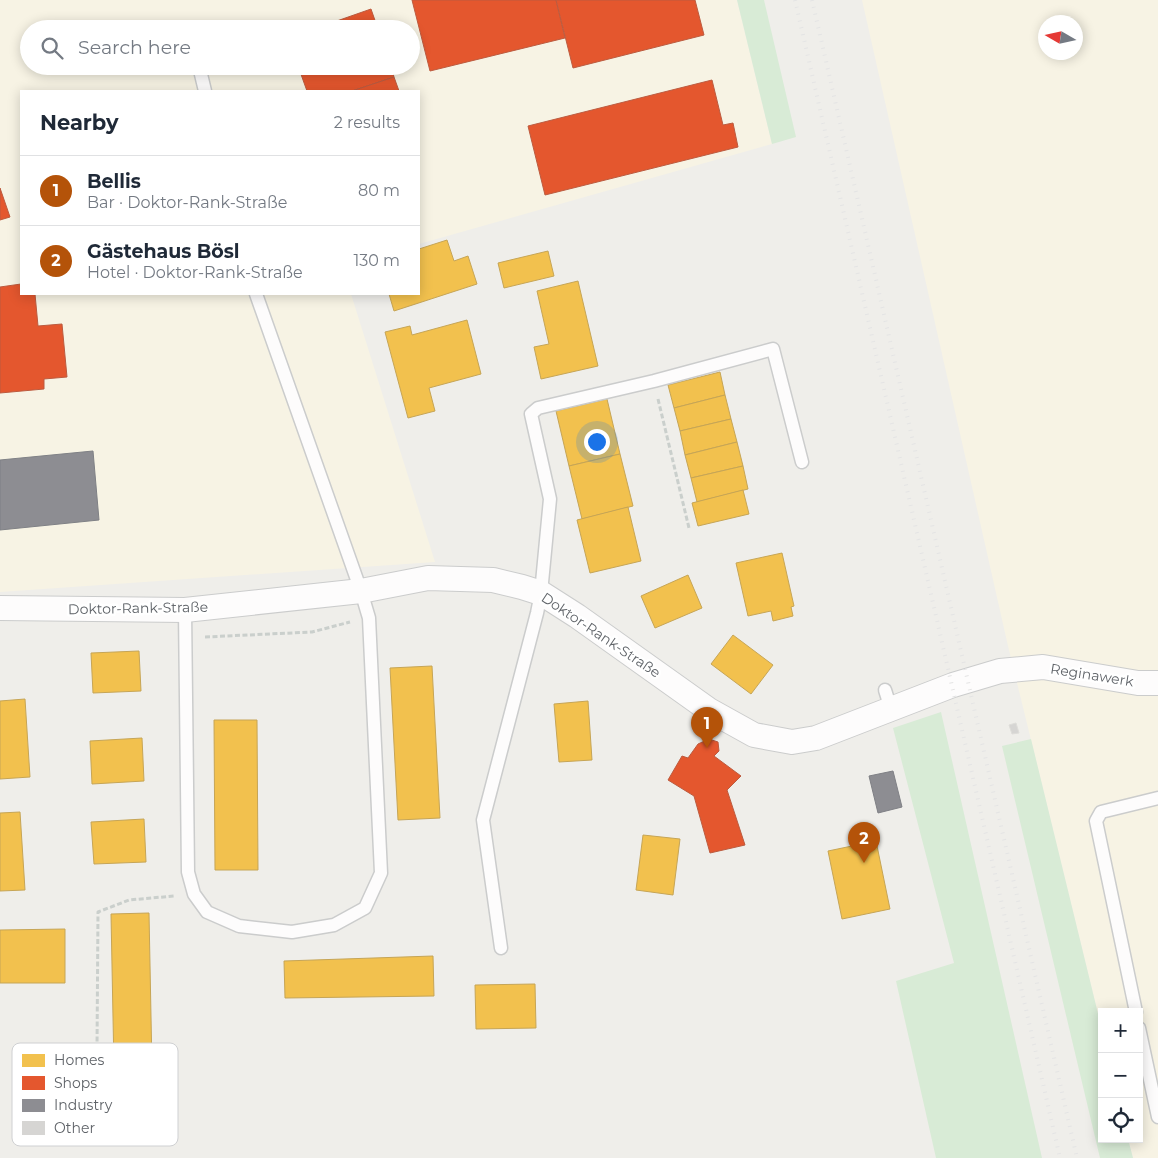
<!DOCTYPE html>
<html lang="en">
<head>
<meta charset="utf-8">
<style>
	body { margin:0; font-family:Montserrat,sans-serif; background:#f6f6f7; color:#1f2937 }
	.controls { position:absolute; right:15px; bottom:15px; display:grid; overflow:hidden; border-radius:0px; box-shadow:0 2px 12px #0003 }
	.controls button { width:45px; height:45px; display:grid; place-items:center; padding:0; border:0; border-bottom:1px solid #e0e1e3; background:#fff; color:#1f2937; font:25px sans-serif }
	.compass { position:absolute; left:1038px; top:15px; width:45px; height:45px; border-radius:50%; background:#fff; box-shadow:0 2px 12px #0003; rotate:279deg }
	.you { position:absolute; left:596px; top:441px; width:18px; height:18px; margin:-12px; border:4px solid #fff; border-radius:50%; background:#1a73e8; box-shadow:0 0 0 8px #1a73e833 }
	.badge { display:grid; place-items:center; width:32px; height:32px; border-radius:50%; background:#b45309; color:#fff; font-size:16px; font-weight:700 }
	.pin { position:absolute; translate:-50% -41px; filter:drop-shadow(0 1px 2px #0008) }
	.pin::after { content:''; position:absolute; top:26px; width:18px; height:15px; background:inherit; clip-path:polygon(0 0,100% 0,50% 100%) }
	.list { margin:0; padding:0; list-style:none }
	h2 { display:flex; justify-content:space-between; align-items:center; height:65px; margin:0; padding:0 20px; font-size:21px }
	h2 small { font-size:16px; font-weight:400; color:#747a83 }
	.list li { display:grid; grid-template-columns:32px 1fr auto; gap:15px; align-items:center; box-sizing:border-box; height:70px; padding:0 20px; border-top:1px solid #e0e1e3 }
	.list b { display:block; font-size:19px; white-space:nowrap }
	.list p { margin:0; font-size:16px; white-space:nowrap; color:#747a83 }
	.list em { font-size:16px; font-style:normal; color:#747a83 }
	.icon { flex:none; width:28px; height:28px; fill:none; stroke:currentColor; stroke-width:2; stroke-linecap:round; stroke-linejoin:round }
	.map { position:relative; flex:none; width:1158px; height:1158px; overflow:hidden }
	.search { position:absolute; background:#fff; box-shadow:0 2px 12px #0003; left:20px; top:20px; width:400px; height:55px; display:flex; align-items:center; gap:12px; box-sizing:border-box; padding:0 18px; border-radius:28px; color:#747a83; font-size:19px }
	.panel { position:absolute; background:#fff; box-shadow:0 2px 12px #0003; left:20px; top:90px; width:400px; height:205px; border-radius:0px }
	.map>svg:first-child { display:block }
</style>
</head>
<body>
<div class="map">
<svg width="1158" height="1158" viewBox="0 0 1158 1158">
	<rect width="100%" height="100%" fill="#efeeea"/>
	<g fill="#f7f3e4" fill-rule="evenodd">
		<path d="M0,0h737l35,144 -353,100v-153h-398v203h330l84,268 -435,30zM29,29h382v37h-382z"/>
		<path d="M862,0h296v1158h-25l-5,-19h11v-127h-37v18l-94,-384zM1046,22h30v30h-30z"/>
	</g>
	<g fill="#d8ebd6">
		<polygon points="737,0 764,0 796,137 772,144"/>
		<polygon points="941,712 1042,1158 936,1158 896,981 954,963 893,728"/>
		<polygon points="1031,739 1102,1030 1102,1139 1128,1139 1133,1158 1100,1158 1002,746"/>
	</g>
	<g fill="#f2c14e" stroke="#c6a556">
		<polygon points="447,240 454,261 468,256 477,284 394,311 389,294 419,294 419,249"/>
		<polygon points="548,251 554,276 504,288 498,263"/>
		<polygon points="578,281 598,366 541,379 534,347 549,344 537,291"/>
		<polygon points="467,320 481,374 429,388 435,411 408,418 385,332 410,326 412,335"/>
		<polygon points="720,372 725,395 674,408 668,385"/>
		<polygon points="725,395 731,419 680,431 674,408"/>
		<polygon points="607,399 620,454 569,466 556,411"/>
		<polygon points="731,419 737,442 685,455 680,431"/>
		<polygon points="737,442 743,466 691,478 685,455"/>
		<polygon points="620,454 633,506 582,519 569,466"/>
		<polygon points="743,466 748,489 697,502 691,478"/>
		<polygon points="743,490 749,514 698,526 692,503"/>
		<polygon points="628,507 641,561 590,573 577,520"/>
		<polygon points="782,553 794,606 791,607 793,616 773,621 771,611 748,616 736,563"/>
		<polygon points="688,575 702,608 655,628 641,596"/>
		<polygon points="733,635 773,665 751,694 711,664"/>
		<polygon points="139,651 141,691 93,693 91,653"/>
		<polygon points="432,666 440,818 398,820 390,668"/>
		<polygon points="25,699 30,777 0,779 0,701"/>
		<polygon points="588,701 592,760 559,762 554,704"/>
		<polygon points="214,720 257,720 258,870 215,870"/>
		<polygon points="142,738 144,781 92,784 90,741"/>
		<polygon points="20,812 25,890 0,891 0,813"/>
		<polygon points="144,819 146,862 94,864 91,822"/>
		<polygon points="643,835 680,839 673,895 636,890"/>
		<polygon points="876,841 890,909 842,919 828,851"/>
		<polygon points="149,913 152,1068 114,1068 111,914"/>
		<polygon points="65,929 65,983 0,983 0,930"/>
		<polygon points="433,956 434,996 285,998 284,961"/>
		<polygon points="535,984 536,1028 476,1029 475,985"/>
	</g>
	<g fill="#e4572e" stroke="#bc5b3f">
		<polygon points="412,0 556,0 565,38 430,71"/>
		<polygon points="556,0 695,0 704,35 573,68"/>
		<polygon points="371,9 378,29 314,29"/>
		<polygon points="298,66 391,66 394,77 352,91 307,91"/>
		<polygon points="394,77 399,91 352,91"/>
		<polygon points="712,80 723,125 733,123 738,147 545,195 528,126"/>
		<polygon points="0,188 10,217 0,220"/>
		<polygon points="21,284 21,294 35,294 38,326 62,324 67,377 44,379 44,389 0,393 0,287"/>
		<polygon points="709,739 718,742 719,751 714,756 741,776 727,790 745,845 710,853 694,796 668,780 682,756 688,758 698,744"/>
	</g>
	<g fill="#8d8d92" stroke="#7f8085">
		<polygon points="93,451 99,520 0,530 0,460"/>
		<polygon points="893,771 902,807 878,813 869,776"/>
	</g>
	<polygon fill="#d6d5d3" stroke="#deddd9" points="1016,723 1019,733 1012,734 1009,725"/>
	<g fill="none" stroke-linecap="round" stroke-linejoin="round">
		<defs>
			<g id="lane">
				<polyline points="199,66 205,91"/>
				<polyline points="185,610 188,872 194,894 207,912 239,926 292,932 334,925 365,908 381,873 369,618 361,591 256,294"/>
				<polyline points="885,690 891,709"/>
				<polyline points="501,948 483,820 537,613 541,593 550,499 531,414 538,408 654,381 773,349 802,462"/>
				<polyline points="1136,1012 1096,821 1101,812 1158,798"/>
				<polyline points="1139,1028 1158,1117"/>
			</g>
			<polyline id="street" points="0,608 185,610 361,591 428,578 493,580 522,587 541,593 577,616 709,710 754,735 792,742 816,738 953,685 1000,671 1043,667 1138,683 1158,683"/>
		</defs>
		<use href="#lane" stroke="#cbcccc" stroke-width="15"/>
		<use href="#street" stroke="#cbcccc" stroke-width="26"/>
		<g stroke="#cacfcc" stroke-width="3" stroke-dasharray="5 2.5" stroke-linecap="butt">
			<polyline points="658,399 689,528"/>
			<polyline points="205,637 312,632 350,622"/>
			<polyline points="97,1049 98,912 129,900 174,896"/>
		</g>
		<use href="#lane" stroke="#fdfcfc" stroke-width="12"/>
		<use href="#street" stroke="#fdfcfc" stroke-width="24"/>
		<g stroke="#e4e4e4" stroke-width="4" stroke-dasharray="1 6" stroke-linecap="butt">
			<polyline points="795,0 1060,1158"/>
			<polyline points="812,0 1077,1158"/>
		</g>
	</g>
	<g text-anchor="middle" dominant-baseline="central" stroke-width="5" stroke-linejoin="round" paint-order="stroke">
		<g font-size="14" fill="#5f6368" stroke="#fff">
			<text transform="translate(138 608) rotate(-1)">Doktor-Rank-Straße</text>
			<text transform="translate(601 635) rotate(34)">Doktor-Rank-Straße</text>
			<text transform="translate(1092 675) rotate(9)">Reginawerk</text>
		</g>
	</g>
	<rect x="12" y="1043" width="166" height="103" rx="8" fill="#fff" stroke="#cfd0d2" stroke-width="1"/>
	<rect x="22" y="1054" width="23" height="13" fill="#f2c14e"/>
	<rect x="22" y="1076" width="23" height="14" fill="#e4572e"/>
	<rect x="22" y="1099" width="23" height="13" fill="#8d8d92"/>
	<rect x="22" y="1121" width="23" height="14" fill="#d6d5d3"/>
	<g font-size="14" fill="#5f6368">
		<text x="54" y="1065">Homes</text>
		<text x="54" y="1088">Shops</text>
		<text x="54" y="1110">Industry</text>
		<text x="54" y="1133">Other</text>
	</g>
</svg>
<div class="controls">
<button>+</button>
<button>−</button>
<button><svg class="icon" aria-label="locate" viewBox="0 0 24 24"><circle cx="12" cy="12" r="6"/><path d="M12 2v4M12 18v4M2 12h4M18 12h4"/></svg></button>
</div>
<svg class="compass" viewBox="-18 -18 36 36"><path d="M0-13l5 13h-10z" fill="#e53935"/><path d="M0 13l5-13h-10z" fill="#747a83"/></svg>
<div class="you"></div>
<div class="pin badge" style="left:707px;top:748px">1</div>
<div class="pin badge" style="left:864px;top:863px">2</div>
<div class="search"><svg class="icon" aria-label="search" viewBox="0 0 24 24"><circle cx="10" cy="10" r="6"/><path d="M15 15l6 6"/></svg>Search here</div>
<section class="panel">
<h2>Nearby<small>2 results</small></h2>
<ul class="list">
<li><span class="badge">1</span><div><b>Bellis</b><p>Bar · Doktor-Rank-Straße</p></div><em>80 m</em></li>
<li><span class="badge">2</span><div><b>Gästehaus Bösl</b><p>Hotel · Doktor-Rank-Straße</p></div><em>130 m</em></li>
</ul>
</section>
</div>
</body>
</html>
